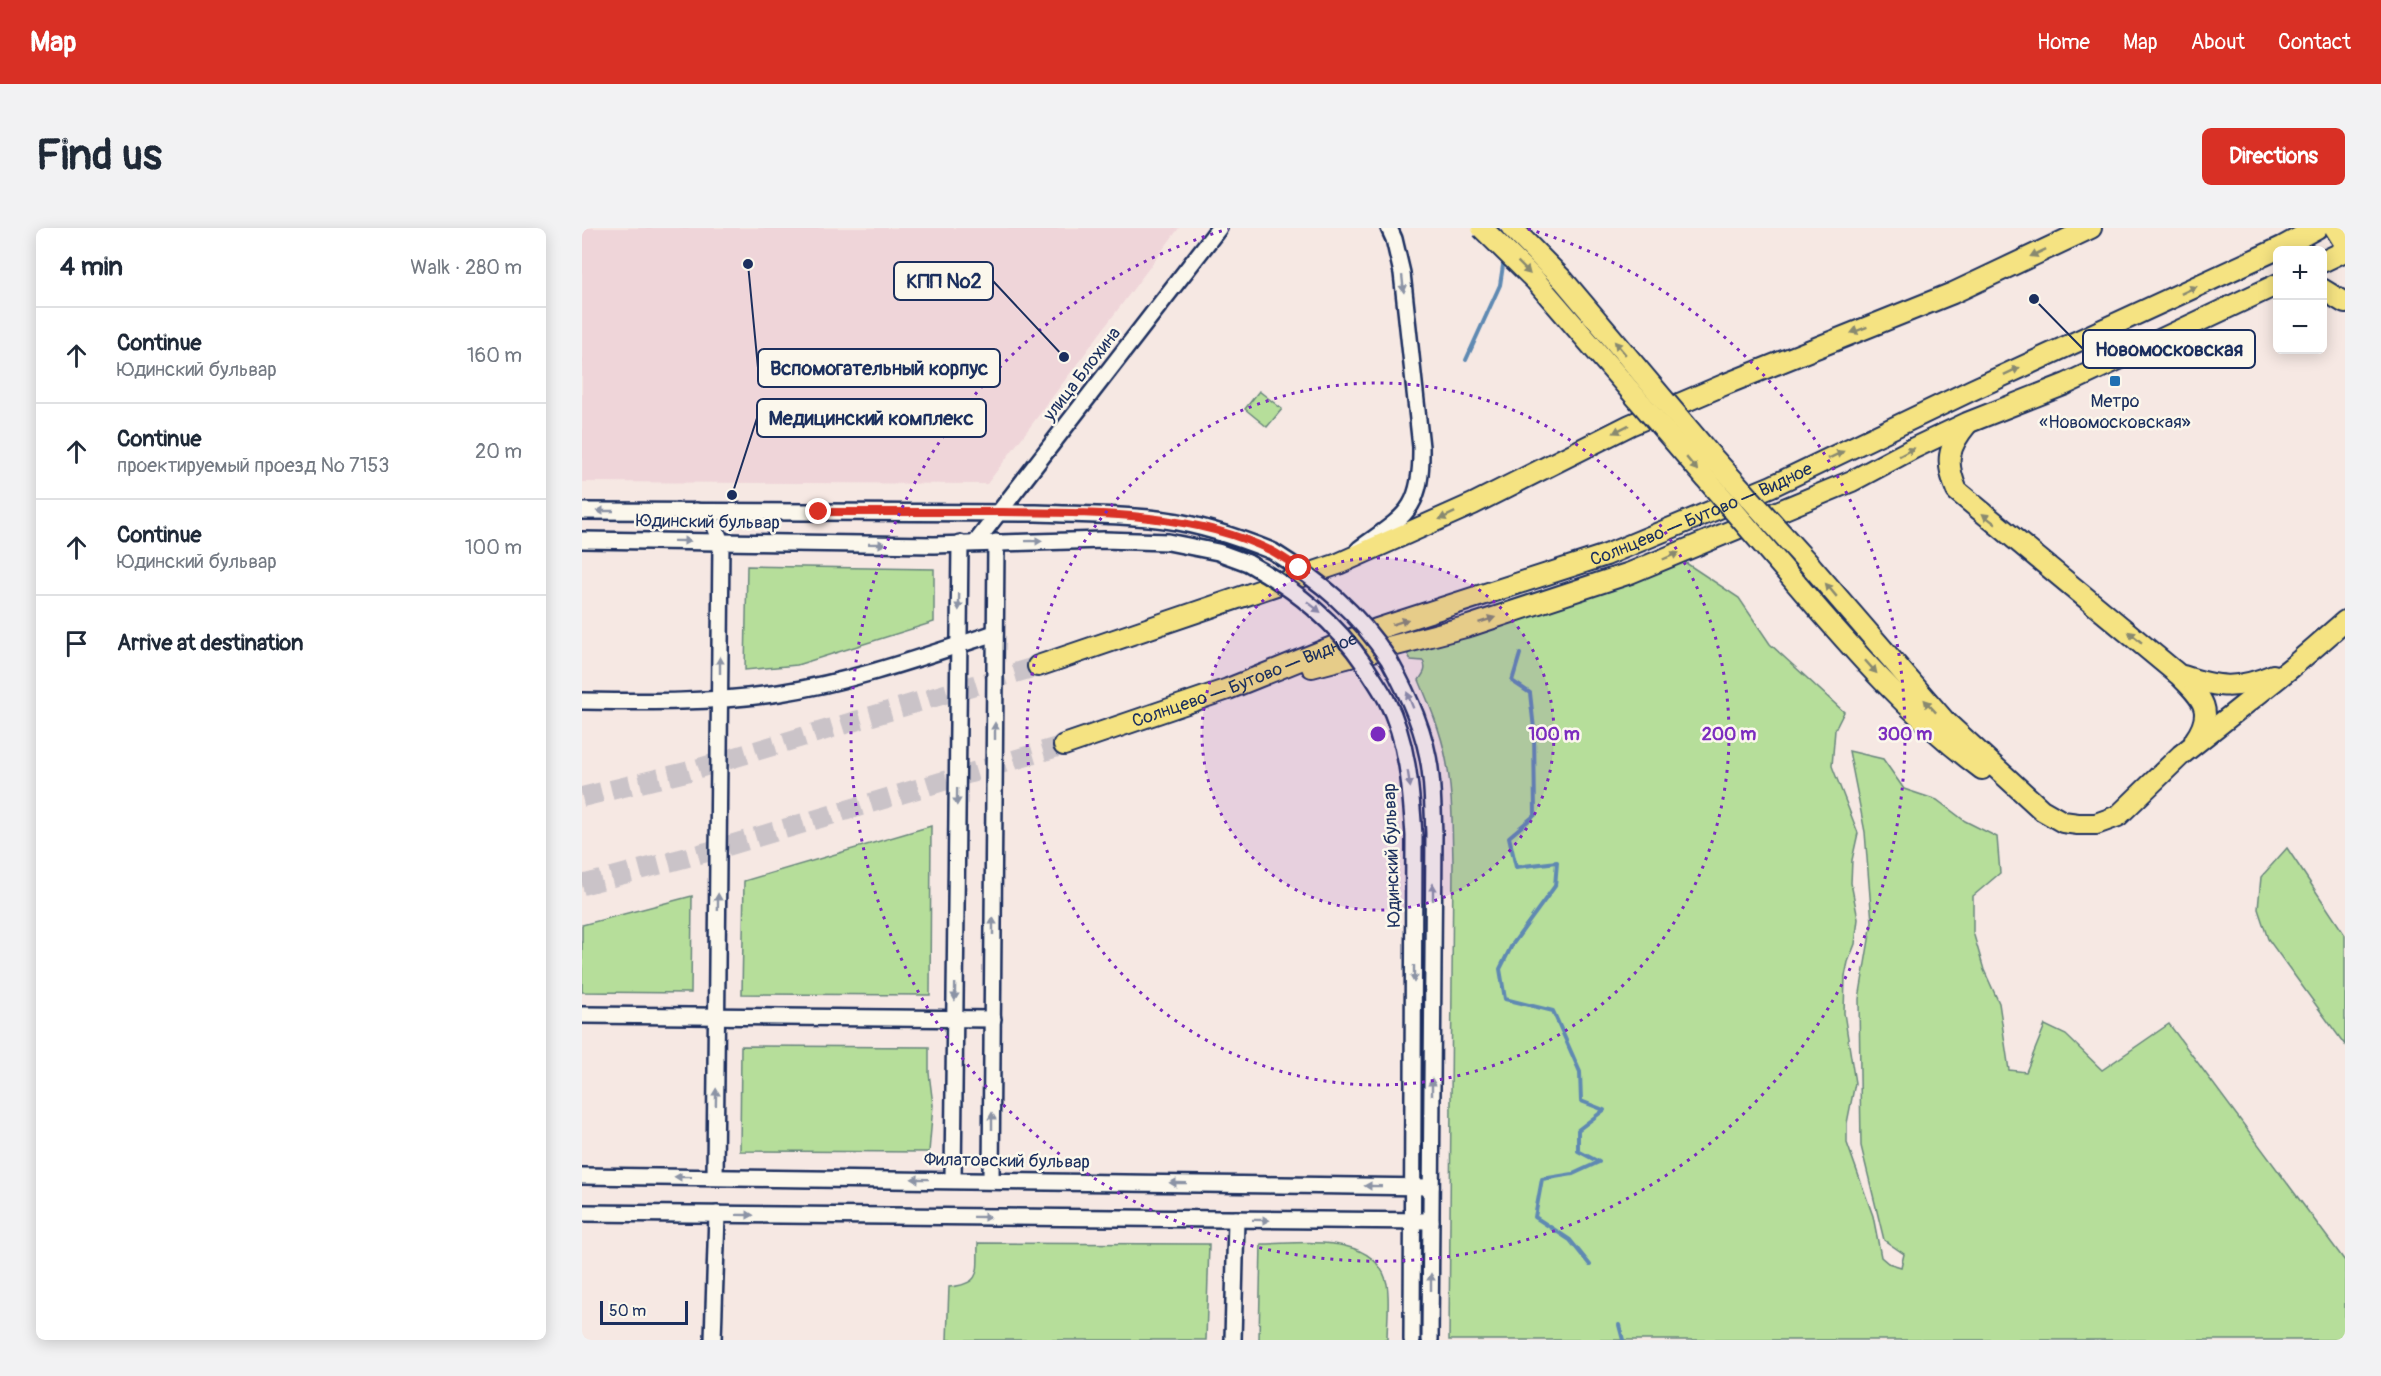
<!DOCTYPE html>
<html lang="en">
<head>
<meta charset="utf-8">
<style>
	body { margin:0; font-family:Pangolin,sans-serif; background:#f2f2f3; color:#1f2937 }
	.controls { position:absolute; right:18px; top:18px; display:grid; overflow:hidden; border-radius:9px; box-shadow:0 3px 15px #0003 }
	.controls button { width:54px; height:54px; display:grid; place-items:center; padding:0; border:0; border-bottom:2px solid #e0e1e3; background:#fff; color:#1f2937; font:30px sans-serif }
	.scale { position:absolute; left:18px; bottom:15px; width:88px; box-sizing:border-box; padding-left:6px; border:3px solid #1b2f5e; border-top:0; font-size:16px; line-height:21px; white-space:nowrap; color:#1b2f5e; -webkit-text-stroke:4px #fbf7ec; paint-order:stroke }
	.stop { position:absolute; width:18px; height:18px; margin:-14px; border:4px solid #d93025; border-radius:50%; background:#fff }
	.stop.end { background:#d93025; border-color:#fff; box-shadow:0 2px 6px #0008 }
	.list { margin:0; padding:0; list-style:none }
	h2 { display:flex; justify-content:space-between; align-items:center; height:78px; margin:0; padding:0 24px; font-size:26px }
	h2 small { font-size:20px; font-weight:400; color:#747a83 }
	.list li { display:grid; grid-template-columns:39px 1fr auto; gap:18px; align-items:center; box-sizing:border-box; height:96px; padding:0 24px; border-top:2px solid #e0e1e3 }
	.list b { display:block; font-size:22px; white-space:nowrap }
	.list p { margin:0; font-size:20px; white-space:nowrap; color:#747a83 }
	.list em { font-size:20px; font-style:normal; color:#747a83 }
	.icon { flex:none; width:33px; height:33px; fill:none; stroke:currentColor; stroke-width:2; stroke-linecap:round; stroke-linejoin:round }
	.map { position:relative; flex:none; width:1763px; height:1112px; overflow:hidden; border-radius:9px }
	header { display:flex; align-items:center; gap:36px; box-sizing:border-box; height:84px; padding:0 30px; background:#d93025; color:#fff }
	header strong { font-size:28px }
	nav { display:flex; gap:33px; margin-inline-start:auto; font-size:21px }
	.intro { display:flex; align-items:center; justify-content:space-between; box-sizing:border-box; height:144px; padding:0 36px }
	h1 { margin:0; font-size:42px }
	.button { padding:15px 27px; border-radius:9px; background:#d93025; color:#fff; font-size:21px; font-weight:700 }
	main { display:flex; gap:36px; padding:0 36px }
	aside { flex:1; background:#fff; border-radius:9px; box-shadow:0 3px 15px #0003 }
	.map>svg:first-child { display:block }
</style>
</head>
<body>
<header>
<strong>Map</strong>
<nav><a>Home</a><a>Map</a><a>About</a><a>Contact</a></nav>
</header>
<div class="intro"><h1>Find us</h1><a class="button">Directions</a></div>
<main>
<aside>
<h2>4 min<small>Walk · 280 m</small></h2>
<ul class="list">
<li><svg class="icon" aria-label="ahead" viewBox="0 0 24 24"><path d="M12 20V5M6 11l6-6 6 6"/></svg><div><b>Continue</b><p>Юдинский бульвар</p></div><em>160 m</em></li>
<li><svg class="icon" aria-label="ahead" viewBox="0 0 24 24"><path d="M12 20V5M6 11l6-6 6 6"/></svg><div><b>Continue</b><p>проектируемый проезд № 7153</p></div><em>20 m</em></li>
<li><svg class="icon" aria-label="ahead" viewBox="0 0 24 24"><path d="M12 20V5M6 11l6-6 6 6"/></svg><div><b>Continue</b><p>Юдинский бульвар</p></div><em>100 m</em></li>
<li><svg class="icon" aria-label="arrive" viewBox="0 0 24 24"><path d="M6 21V4h12l-3 4 3 4H6"/></svg><div><b>Arrive at destination</b></div></li>
</ul>
</aside>
<div class="map">
<svg width="1763" height="1112" viewBox="0 0 1763 1112">
	<rect width="100%" height="100%" fill="#f6e8e3"/>
	<filter id="ink" filterUnits="userSpaceOnUse"><feTurbulence type="fractalNoise" baseFrequency=".0167" numOctaves="2"/><feDisplacementMap in="SourceGraphic" scale="12" xChannelSelector="R" yChannelSelector="G"/><feConvolveMatrix kernelMatrix="1 2 1 2 8 2 1 2 1" color-interpolation-filters="sRGB"/></filter>
	<g filter="url(#ink)">
		<polygon fill="#efd5d9" points="0,0 597,0 405,256 0,254"/>
		<g fill="#b6de9a" stroke="#68867c" stroke-width="1.5">
			<polygon points="677,163 700,181 685,199 663,181"/>
			<path d="M1101,333l56,37 31,46 74,68 -9,18 -3,36 26,67 -6,27 -1,23 7,36 -3,25 -7,18 -3,14 -1,37 11,70 -8,40v20l26,73 8,41 7,6 13,4 3,-13 -20,-14 -23,-94 -2,-147 13,-77 -7,-90 -16,-81 34,8 21,30 33,11 28,21 32,16 3,36 -27,23v36l11,38 15,33 10,67 17,2 19,-47 21,10 36,35 67,-46 176,237v79h-896l4,-478c-1,-34 0,-69 -7,-103 -5,-27 -16,-53 -27,-79 5,-7 8,-11 4,-19l-12,-1 -7,-12z"/>
			<polygon points="165,338 352,341 352,394 215,437 163,442"/>
			<polygon points="349,598 348,767 160,766 162,653"/>
			<polygon points="1705,620 1763,707 1763,817 1686,711 1676,681 1679,649"/>
			<polygon points="110,668 109,765 0,764 0,697"/>
			<polygon points="159,818 347,819 347,845 351,877 347,924 158,923"/>
			<path d="M396,1015l231,1 -3,96h-259l2,-53c34,-3 28,-16 29,-44z"/>
			<path d="M679,1016c40,0 114,-13 126,40 3,18 0,38 0,56h-128z"/>
		</g>
		<g fill="none" stroke-linecap="round" stroke-linejoin="round">
			<g stroke="#5e89b2" stroke-width="4">
				<polyline points="884,132 918,57 922,31"/>
				<polyline points="938,426 930,453 948,465 952,501 953,587 927,609 934,639 975,634 973,658 930,717 918,741 923,771 971,783 998,844 999,873 1022,882 996,902 996,923 1017,934 991,946 960,951 953,989 988,1012 1008,1037"/>
				<polyline points="1037,1097 1041,1112"/>
			</g>
			<g stroke="#cac3c8" stroke-width="20" stroke-dasharray="20 10" stroke-linecap="butt">
				<polyline points="0,569 104,544 456,438"/>
				<polyline points="0,657 125,624 482,517"/>
			</g>
			<defs>
				<g id="minor">
					<path d="M0,283l454,2c43,2 87,1 129,7 37,5 72,17 107,31"/>
					<polyline points="114,283 132,296 139,314 133,949"/>
					<polyline points="0,312 352,317 522,312 586,314 636,324 666,335"/>
					<polyline points="394,314 637,0"/>
					<path d="M777,321c47,-34 63,-39 62,-102l-19,-174 -8,-34 -5,-11"/>
					<path d="M807,432c20,36 38,75 42,117 2,19 2,38 3,56l-4,507"/>
					<path d="M784,439c7,11 14,21 20,32 22,42 25,91 28,137l-2,504"/>
					<path d="M0,473c66,1 131,2 197,-8 73,-11 146,-37 216,-60"/>
					<polyline points="0,787 411,791"/>
					<polyline points="0,948 849,959"/>
					<polyline points="371,951 378,315"/>
					<polyline points="409,952 414,314"/>
					<polyline points="0,985 849,993"/>
					<polyline points="131,1112 135,986"/>
					<polyline points="651,1112 654,991"/>
				</g>
				<g id="major">
					<polyline points="1753,0 1763,16"/>
					<polyline points="1740,34 1763,23"/>
					<polyline points="1740,61 1763,75"/>
					<path d="M1385,196c-20,24 -22,38 -10,67l222,184c22,22 37,35 16,65"/>
					<polyline points="1229,338 1362,492 1460,582 1481,594 1496,596 1514,596 1536,588 1599,527 1710,439 1763,393"/>
					<path d="M1213,354c57,67 115,134 187,187"/>
					<polyline points="456,438 756,336 891,276 1048,197 1144,156 1371,65 1509,0"/>
					<polyline points="730,439 887,398 1048,345 1270,253 1332,220 1385,195 1484,156 1696,56"/>
					<path d="M1601,448c36,12 54,14 90,-1"/>
					<path id="s1" d="M482,517l164,-56 149,-60 229,-74 166,-69 200,-96 310,-143 35,-19"/>
				</g>
			</defs>
			<use href="#minor" stroke="#1b2f5e" stroke-width="20"/>
			<use href="#major" stroke="#1b2f5e" stroke-width="24"/>
			<use href="#minor" stroke="#fbf7ec" stroke-width="15"/>
			<use href="#major" stroke="#f5e382" stroke-width="20"/>
			<defs>
				<g id="minor-bridge">
					<path d="M690,323c48,30 85,60 117,109"/>
					<path d="M666,335c48,27 87,58 118,104"/>
				</g>
				<g id="major-bridge">
					<polyline points="900,0 953,52 1213,354"/>
					<polyline points="930,0 982,53 1126,224 1229,338"/>
				</g>
			</defs>
			<use href="#minor-bridge" stroke="#1b2f5e" stroke-width="20" stroke-linecap="butt"/>
			<use href="#major-bridge" stroke="#1b2f5e" stroke-width="24" stroke-linecap="butt"/>
			<use href="#minor-bridge" stroke="#fbf7ec" stroke-width="15"/>
			<use href="#major-bridge" stroke="#f5e382" stroke-width="20"/>
		</g>
		<defs><path id="oneway-solid" d="M-6-.8H1V-3.2L6.5 0L1 3.2V.8H-6Z" transform="scale(1.5)"/></defs>
		<g fill="#888970">
			<use href="#oneway-solid" transform="translate(1456 25) rotate(155)"/>
			<use href="#oneway-solid" transform="translate(942 40) rotate(45)"/>
			<use href="#oneway-solid" transform="translate(1607 62) rotate(-25)"/>
			<use href="#oneway-solid" transform="translate(1277 102) rotate(159)"/>
			<use href="#oneway-solid" transform="translate(1038 120) rotate(-130)"/>
			<use href="#oneway-solid" transform="translate(1430 143) rotate(-25)"/>
			<use href="#oneway-solid" transform="translate(1039 201) rotate(153)"/>
			<use href="#oneway-solid" transform="translate(1325 224) rotate(-28)"/>
			<use href="#oneway-solid" transform="translate(1254 227) rotate(-26)"/>
			<use href="#oneway-solid" transform="translate(1110 236) rotate(50)"/>
			<use href="#oneway-solid" transform="translate(865 288) rotate(155)"/>
			<use href="#oneway-solid" transform="translate(1407 291) rotate(-142)"/>
			<use href="#oneway-solid" transform="translate(1089 328) rotate(-23)"/>
			<use href="#oneway-solid" transform="translate(1249 362) rotate(-130)"/>
			<use href="#oneway-solid" transform="translate(905 392) rotate(-18)"/>
			<use href="#oneway-solid" transform="translate(818 394) rotate(-18)"/>
			<use href="#oneway-solid" transform="translate(1553 409) rotate(-140)"/>
			<use href="#oneway-solid" transform="translate(1289 439) rotate(48)"/>
			<use href="#oneway-solid" transform="translate(1348 478) rotate(-133)"/>
		</g>
		<g fill="#8b93a5">
			<use href="#oneway-solid" transform="translate(821 56) rotate(84)"/>
			<use href="#oneway-solid" transform="translate(23 283) rotate(-180)"/>
			<use href="#oneway-solid" transform="translate(100 313) rotate(1)"/>
			<use href="#oneway-solid" transform="translate(452 313) rotate(-1)"/>
			<use href="#oneway-solid" transform="translate(295 316) rotate(1)"/>
			<use href="#oneway-solid" transform="translate(377 374) rotate(91)"/>
			<use href="#oneway-solid" transform="translate(732 379) rotate(38)"/>
			<use href="#oneway-solid" transform="translate(138 437) rotate(-90)"/>
			<use href="#oneway-solid" transform="translate(828 472) rotate(-112)"/>
			<use href="#oneway-solid" transform="translate(413 503) rotate(-90)"/>
			<use href="#oneway-solid" transform="translate(827 551) rotate(81)"/>
			<use href="#oneway-solid" transform="translate(375 569) rotate(91)"/>
			<use href="#oneway-solid" transform="translate(851 664) rotate(-90)"/>
			<use href="#oneway-solid" transform="translate(136 674) rotate(-89)"/>
			<use href="#oneway-solid" transform="translate(411 698) rotate(-90)"/>
			<use href="#oneway-solid" transform="translate(832 746) rotate(90)"/>
			<use href="#oneway-solid" transform="translate(373 764) rotate(91)"/>
			<use href="#oneway-solid" transform="translate(850 859) rotate(-90)"/>
			<use href="#oneway-solid" transform="translate(134 869) rotate(-89)"/>
			<use href="#oneway-solid" transform="translate(410 893) rotate(-90)"/>
			<use href="#oneway-solid" transform="translate(101 949) rotate(-179)"/>
			<use href="#oneway-solid" transform="translate(338 951) rotate(-179)"/>
			<use href="#oneway-solid" transform="translate(596 955) rotate(-179)"/>
			<use href="#oneway-solid" transform="translate(791 958) rotate(-179)"/>
			<use href="#oneway-solid" transform="translate(163 987) rotate(1)"/>
			<use href="#oneway-solid" transform="translate(400 989) rotate(1)"/>
			<use href="#oneway-solid" transform="translate(679 992) rotate(1)"/>
			<use href="#oneway-solid" transform="translate(849 1054) rotate(-90)"/>
		</g>
	</g>
	<g fill="none" stroke-linecap="round" stroke-linejoin="round" filter="url(#ink)">
		<path stroke="#d93025" stroke-width="8" d="M237,284c61,0 122,0 183,0 87,1 190,-1 270,39 9,5 18,11 27,17"/>
	</g>
	<circle cx="796" cy="506" r="176" fill="#7b2cbf" fill-opacity=".12"/>
	<g fill="none" stroke="#7b2cbf" stroke-width="3" stroke-dasharray="3 6">
		<circle cx="796" cy="506" r="176"/>
		<circle cx="796" cy="506" r="351"/>
		<path d="M946 1A527 527 0 1 1 646 1"/>
	</g>
	<rect fill="#1f6fb2" stroke="#fbf7ec" stroke-width="2" x="1527" y="147" width="12" height="12" rx="3"/>
	<g text-anchor="middle" dominant-baseline="central" stroke-width="5" stroke-linejoin="round" paint-order="stroke">
		<g font-size="18" fill="#1b2f5e" stroke="#fbf7ec">
			<text transform="translate(500 146) rotate(-52)">улица Блохина</text>
			<text stroke="none"><textPath href="#s1" startOffset="678">Солнцево — Бутово — Видное</textPath></text>
			<text transform="translate(126 294) rotate(1)">Юдинский бульвар</text>
			<text stroke="none"><textPath href="#s1" startOffset="192">Солнцево — Бутово — Видное</textPath></text>
			<text transform="translate(810 627) rotate(-92)">Юдинский бульвар</text>
			<text transform="translate(425 933) rotate(1)">Филатовский бульвар</text>
		</g>
		<g font-size="18" fill="#1b2f5e" stroke="#fbf7ec">
			<text x="1533" y="173">Метро<tspan x="1533" dy="21">«Новомосковская»</tspan></text>
		</g>
	</g>
	<circle cx="796" cy="506" r="9" fill="#7b2cbf" stroke="#fbf7ec" stroke-width="3"/>
	<g font-size="18" text-anchor="middle" font-weight="bold" fill="#7b2cbf" stroke="#fbf7ec" stroke-width="5" stroke-linejoin="round" paint-order="stroke">
		<text x="972" y="512">100 m</text>
		<text x="1147" y="512">200 m</text>
		<text x="1323" y="512">300 m</text>
	</g>
	<path fill="none" stroke="#1b2f5e" stroke-width="2" d="M482 129L411 53M1452 71L1501 121M166 36L176 140M150 267L175 190"/>
	<g fill="#1b2f5e" stroke="#fbf7ec" stroke-width="2">
		<circle cx="482" cy="129" r="6"/>
		<circle cx="1452" cy="71" r="6"/>
		<circle cx="166" cy="36" r="6"/>
		<circle cx="150" cy="267" r="6"/>
	</g>
	<g fill="#fbf7ec" stroke="#1b2f5e" stroke-width="2">
		<rect x="312" y="34" width="99" height="38" rx="6"/>
		<rect x="1501" y="102" width="172" height="38" rx="6"/>
		<rect x="176" y="121" width="242" height="38" rx="6"/>
		<rect x="175" y="171" width="229" height="38" rx="6"/>
	</g>
	<g font-size="20" text-anchor="middle" font-weight="bold" fill="#1b2f5e">
		<text x="362" y="60">КПП №2</text>
		<text x="1587" y="128">Новомосковская</text>
		<text x="297" y="147">Вспомогательный корпус</text>
		<text x="289" y="197">Медицинский комплекс</text>
	</g>
</svg>
<div class="controls">
<button>+</button>
<button>−</button>
</div>
<div class="scale">50 m</div>
<div class="stop" style="left:717px;top:340px"></div>
<div class="stop end" style="left:237px;top:284px"></div>
</div>
</main>
</body>
</html>
